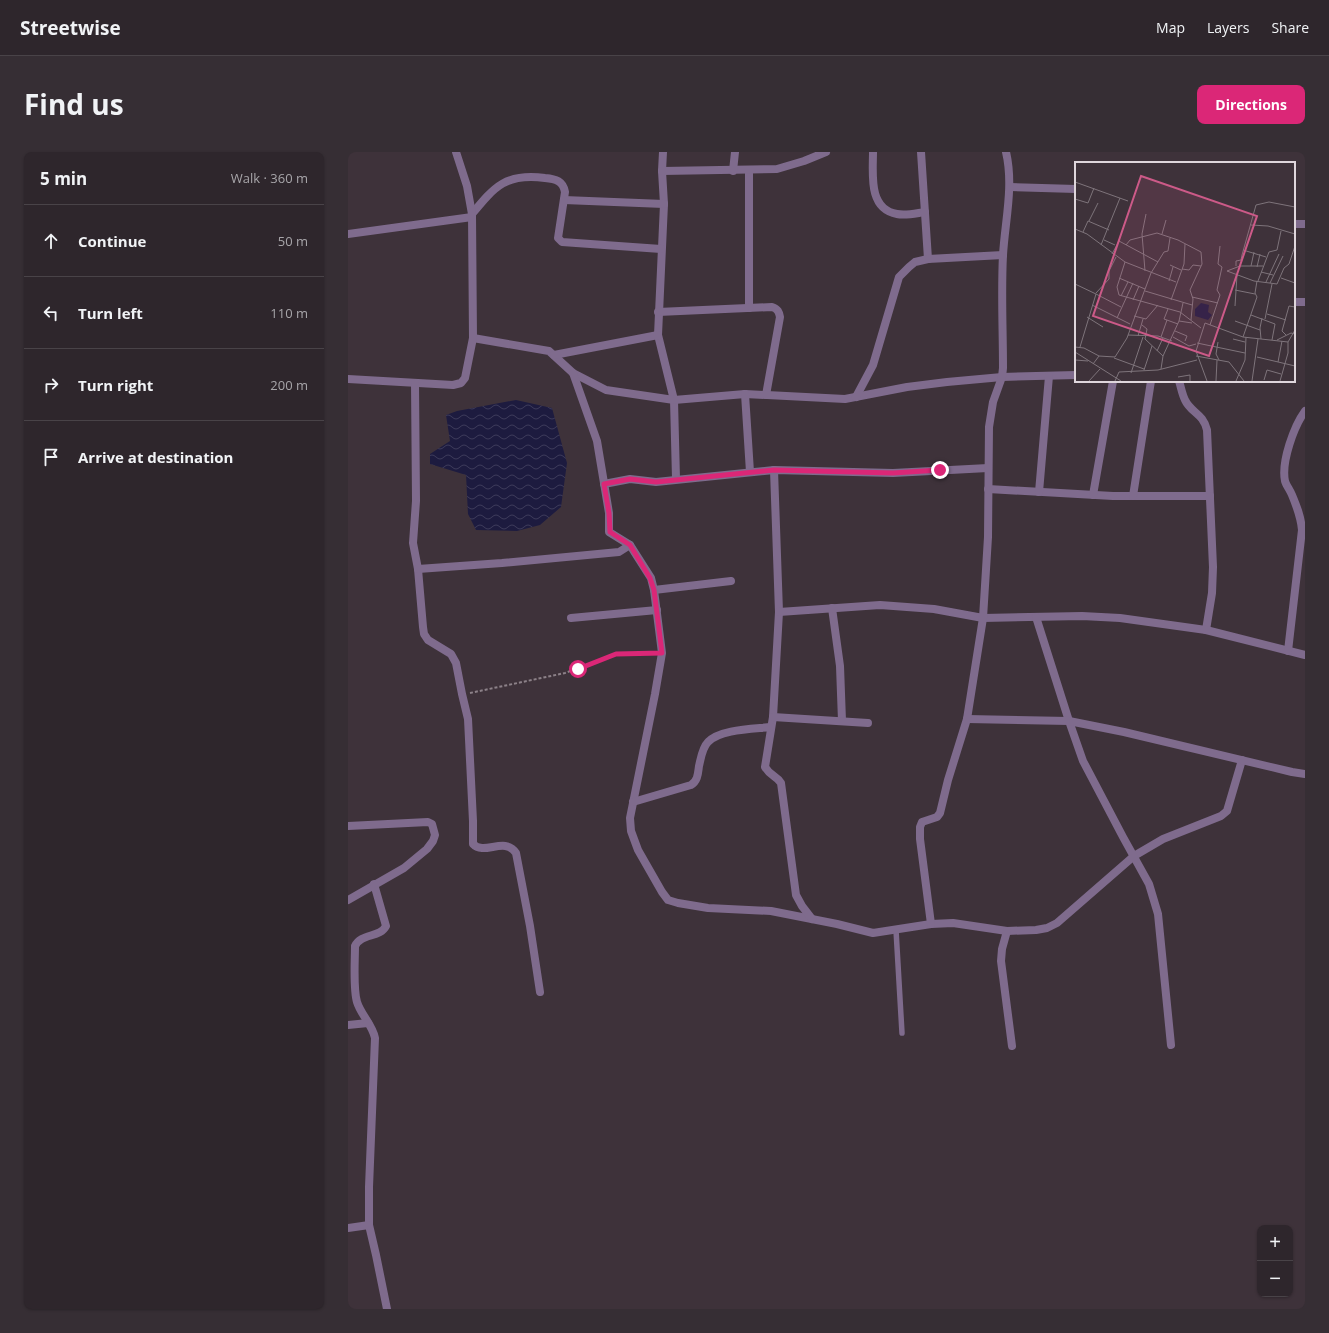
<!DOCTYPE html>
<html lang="en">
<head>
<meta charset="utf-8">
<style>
	body { margin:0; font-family:"Open Sans",sans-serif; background:#362e34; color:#f1f3f6 }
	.controls { position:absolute; right:12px; bottom:12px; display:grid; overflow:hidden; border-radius:8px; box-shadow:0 1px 3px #0004 }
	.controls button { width:36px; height:36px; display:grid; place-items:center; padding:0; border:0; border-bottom:1px solid #494348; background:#2e262c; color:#f1f3f6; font:20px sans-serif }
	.stop { position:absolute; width:12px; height:12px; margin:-9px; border:3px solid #db2777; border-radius:50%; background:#fff }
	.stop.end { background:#db2777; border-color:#fff; box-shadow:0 1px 4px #0008 }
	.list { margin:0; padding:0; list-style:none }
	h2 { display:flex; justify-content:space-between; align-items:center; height:52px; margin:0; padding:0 16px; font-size:17px }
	h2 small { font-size:13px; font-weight:400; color:#a7a5a9 }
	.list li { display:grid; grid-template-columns:26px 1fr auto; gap:12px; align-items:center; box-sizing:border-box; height:72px; padding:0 16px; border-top:1px solid #494348 }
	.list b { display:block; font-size:15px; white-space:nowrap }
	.list em { font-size:13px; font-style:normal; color:#a7a5a9 }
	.icon { flex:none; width:22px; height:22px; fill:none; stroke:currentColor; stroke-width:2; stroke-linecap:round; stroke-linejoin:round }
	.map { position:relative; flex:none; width:957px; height:1157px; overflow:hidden; border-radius:8px }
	header { display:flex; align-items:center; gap:24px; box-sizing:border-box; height:56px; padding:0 20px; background:#2e262c; border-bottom:1px solid #494348 }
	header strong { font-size:19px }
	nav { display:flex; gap:22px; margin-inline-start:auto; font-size:14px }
	.intro { display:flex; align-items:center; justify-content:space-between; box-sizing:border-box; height:96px; padding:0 24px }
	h1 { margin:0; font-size:28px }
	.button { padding:10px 18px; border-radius:8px; background:#db2777; color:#fff; font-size:14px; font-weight:700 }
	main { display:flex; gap:24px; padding:0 24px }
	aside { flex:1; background:#2e262c; border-radius:8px; box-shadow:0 1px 3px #0004 }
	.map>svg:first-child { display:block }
</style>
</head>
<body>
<header>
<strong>Streetwise</strong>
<nav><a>Map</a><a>Layers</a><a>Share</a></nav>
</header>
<div class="intro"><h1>Find us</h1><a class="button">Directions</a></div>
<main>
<aside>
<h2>5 min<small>Walk · 360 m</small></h2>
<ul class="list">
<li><svg class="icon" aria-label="ahead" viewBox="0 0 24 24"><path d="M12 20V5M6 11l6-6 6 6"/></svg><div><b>Continue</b></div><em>50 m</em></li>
<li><svg class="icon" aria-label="left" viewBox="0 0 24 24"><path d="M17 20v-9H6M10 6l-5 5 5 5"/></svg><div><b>Turn left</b></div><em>110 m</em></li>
<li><svg class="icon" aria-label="right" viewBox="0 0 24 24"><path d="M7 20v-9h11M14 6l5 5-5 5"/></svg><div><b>Turn right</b></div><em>200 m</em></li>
<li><svg class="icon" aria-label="arrive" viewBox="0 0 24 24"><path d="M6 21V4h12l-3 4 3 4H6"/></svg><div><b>Arrive at destination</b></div></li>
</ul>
</aside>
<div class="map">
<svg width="957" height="1157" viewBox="0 0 957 1157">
	<defs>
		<pattern id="water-waves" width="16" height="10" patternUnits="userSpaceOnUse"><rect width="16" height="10" fill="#1d1b3f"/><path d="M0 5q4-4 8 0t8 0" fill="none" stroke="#3d3b5a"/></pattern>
	</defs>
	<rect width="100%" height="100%" fill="#3e323a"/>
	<polygon fill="url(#water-waves)" points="168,248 204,256 219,311 213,355 192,373 169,379 128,378 120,362 118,323 82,312 82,302 102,289 98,263 109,259"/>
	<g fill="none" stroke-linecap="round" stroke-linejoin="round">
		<polyline stroke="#8c8188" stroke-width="2" stroke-dasharray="3 2" stroke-linecap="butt" points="122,541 217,521 268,502 304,502"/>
		<polyline stroke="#7f6b8d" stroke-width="5.5" points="548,778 554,881"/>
		<g stroke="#7f6b8d" stroke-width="8">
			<polyline points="315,0 314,19 316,52 310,183 326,248 328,327"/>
			<path d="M525,0c0,22 -5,57 24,62 9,2 20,-1 28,-2"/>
			<polyline points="573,0 580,107"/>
			<polyline points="401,18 401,156"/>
			<polyline points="314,19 429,17 456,9 478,0"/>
			<polyline points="385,19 387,0"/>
			<polyline points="662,35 728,37"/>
			<polyline points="216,48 316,52"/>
			<path d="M124,62c23,-28 34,-41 73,-36 11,1 18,3 20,14l-7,46 4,4 99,7"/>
			<polyline points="946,72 957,72"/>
			<polyline points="0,82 124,65"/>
			<polyline points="946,150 957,150"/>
			<path d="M310,160l114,-5c6,2 7,5 8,10l-14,78"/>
			<polyline points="125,186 201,199 225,221 258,238 326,248 397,242 497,247 559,235 599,230 654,225 728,223"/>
			<polyline points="206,203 310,183"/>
			<polyline points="225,221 249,289 261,361 261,380 282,393 303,426 306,438 314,501 307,542 282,666 283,679 290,698 314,740 320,748 330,751 360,756 423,759 489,772 525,781 583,772 605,771 659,779 688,778 699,776 709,771 786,704 815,687 873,664 879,659 894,608"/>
			<polyline points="0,227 105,233 113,231 117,226 125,186 124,62 119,34 108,0"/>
			<path d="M831,229c2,6 3,13 6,19 6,13 18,13 22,30l6,137 -1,26 -6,37"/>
			<path d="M67,231l1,118 -3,42 5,26 5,58 1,7 4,6 23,14 5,9 6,31 6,25 5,102v23c11,12 32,-8 43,9l14,73 10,66"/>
			<polyline points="397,242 402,320"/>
			<polyline points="508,245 525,213 551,125 561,115 567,110 580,107 655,103"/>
			<path d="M426,318l5,142 -6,105 -8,50c5,9 12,9 16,16l15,112 6,11 10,13"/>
			<polyline points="256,332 282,327 308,330 426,318 545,321 640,316"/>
			<polyline points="640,337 765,344 862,344"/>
			<polyline points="691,340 701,224"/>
			<polyline points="745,343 765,229"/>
			<polyline points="785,344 803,229"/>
			<polyline points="70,417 154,411 271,400 282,393"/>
			<polyline points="306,438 383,429"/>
			<polyline points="484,456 492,514 494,569"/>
			<polyline points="431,460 532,453 586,457 635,466 734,464 772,466 858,478 957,503"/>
			<polyline points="688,465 721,569 735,609 775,685 801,732 810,762 823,893"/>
			<polyline points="223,466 309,458"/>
			<path d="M940,499l14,-121c-1,-13 -5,-23 -10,-35 -2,-5 -6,-10 -7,-14 -4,-19 9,-55 20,-70"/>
			<polyline points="425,565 520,571"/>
			<polyline points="619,567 721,569 776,580 944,620 957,622"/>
			<path d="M285,650l58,-17c7,-4 7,-12 8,-19 2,-8 3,-18 9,-24 12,-13 46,-13 63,-15"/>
			<polyline points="0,674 80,670 84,672 87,683 85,689 79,697 56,716 0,748"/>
			<path d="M26,732l12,42c-6,12 -25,7 -31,20 0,14 -2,43 2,56 4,13 15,22 18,36l-6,149v38l7,30 11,54"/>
			<path d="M583,772l-11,-85v-12l2,-5 15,-5 3,-4 8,-33 19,-61 16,-101 5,-81 1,-110 4,-25 9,-25 1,-9c0,-38 -2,-76 0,-113 2,-34 11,-69 3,-103"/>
			<polyline points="659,779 654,797 653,809 664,894"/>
			<polyline points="0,873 20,871"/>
			<polyline points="0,1076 21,1073"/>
		</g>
	</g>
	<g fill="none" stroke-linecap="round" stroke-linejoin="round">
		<polyline stroke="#db2777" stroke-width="5" points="230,517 268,502 314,501 306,438 302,426 282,393 262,380 261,361 256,332 282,327 308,330 426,318 545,321 592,318"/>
	</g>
	<g transform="translate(727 10)">
		<rect width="220" height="220" fill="#3e323a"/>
		<path d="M126,141l8,2 -1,7 4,3 -4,5 -13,-4v-7z" fill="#1d1b3f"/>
		<path fill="none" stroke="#7e747b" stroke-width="1" d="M0,20l53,19M0,37l13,4 6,-15M14,59l9,-18M176,63l17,1 27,8M0,67l12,5 38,28 51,20M8,70l5,-11 21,9M87,72l4,-14M29,78l11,5M26,83l19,-47M51,83l4,-5 27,-7 21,7 23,12 1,12 -12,26 3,9 -2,21M168,88l23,7M37,92l7,-13 39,21M50,100l-8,25 2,8 61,17 21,16M95,103l11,5M161,104v-5l5,-1 1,-5 14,-50 13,-3 26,5M176,104l3,-14M188,104h-23l-13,5 27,10 23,3 7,-16 5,-4 6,-18M182,105l3,-13M107,107l7,1 4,-5 8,1M70,109l-3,-37 4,-20M186,110l12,3M44,116l26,11M206,116l14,5M94,119l4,-14M183,119l11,-29 8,-2 4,-19M191,120l13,-28M195,121l13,-27M0,122l21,10 -16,53M160,128l20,4M70,129l47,14M21,131l13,-14v-8l7,-14M21,132l25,13M46,134l7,-14M117,135l26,6M58,138l6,-14M96,138l13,-36 1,-20M17,143l38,19M160,144l2,-31M93,147l-4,10 14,5M192,152l19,6M176,153l24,9 -3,16M59,154l12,3 12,-14M12,155l16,10M42,156l16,-35M190,157l7,-35M104,159l13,2M160,159l25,9M67,163l5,4 -2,10 18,17M135,163l10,-30 -3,-5 5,-23 -4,-3 2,-18M100,169l12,5 -2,5M53,173l30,1 14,5M211,173l-4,-4 7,-25 6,1M63,174l5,-17M86,175l6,-17M98,175l16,9 7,-2M168,175l14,-40 -2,-4 2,-12M158,177l12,3M186,177l-1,-11 2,-10M202,178l14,-7 4,1M143,180l-2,12 3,6M122,181l48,10M0,185l9,1 15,8M82,189l6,-13M0,190l46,29M121,194l33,6 15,19M182,195l38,9M39,196l30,11M0,198l13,1M203,200l4,-21M18,202l6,-8 16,1 12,-19 24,-65 13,-21 4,-1 2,-13M86,207l2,-13 16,-35 4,-18M69,208l8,-24M56,211l12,-36M103,215l12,-2v6M189,218l3,-10 14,4M14,219l11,-12M40,219l4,-9 39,-2 39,-10M132,219l-11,-30 9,-28 38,14 45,5M141,219l1,-21M161,219l9,-21 1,-23M177,219l6,-42M205,219l8,-28v-11l7,-12"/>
		<path fill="#cc5a88" fill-opacity="0.15" stroke="#cc5a88" stroke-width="2" d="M66,14l116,40 -48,140 -116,-40z"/>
		<rect width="220" height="220" fill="none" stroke="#dfd6dc" stroke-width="2"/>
	</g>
</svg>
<div class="controls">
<button>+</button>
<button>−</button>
</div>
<div class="stop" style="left:230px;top:517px"></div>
<div class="stop end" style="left:592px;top:318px"></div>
</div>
</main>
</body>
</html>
